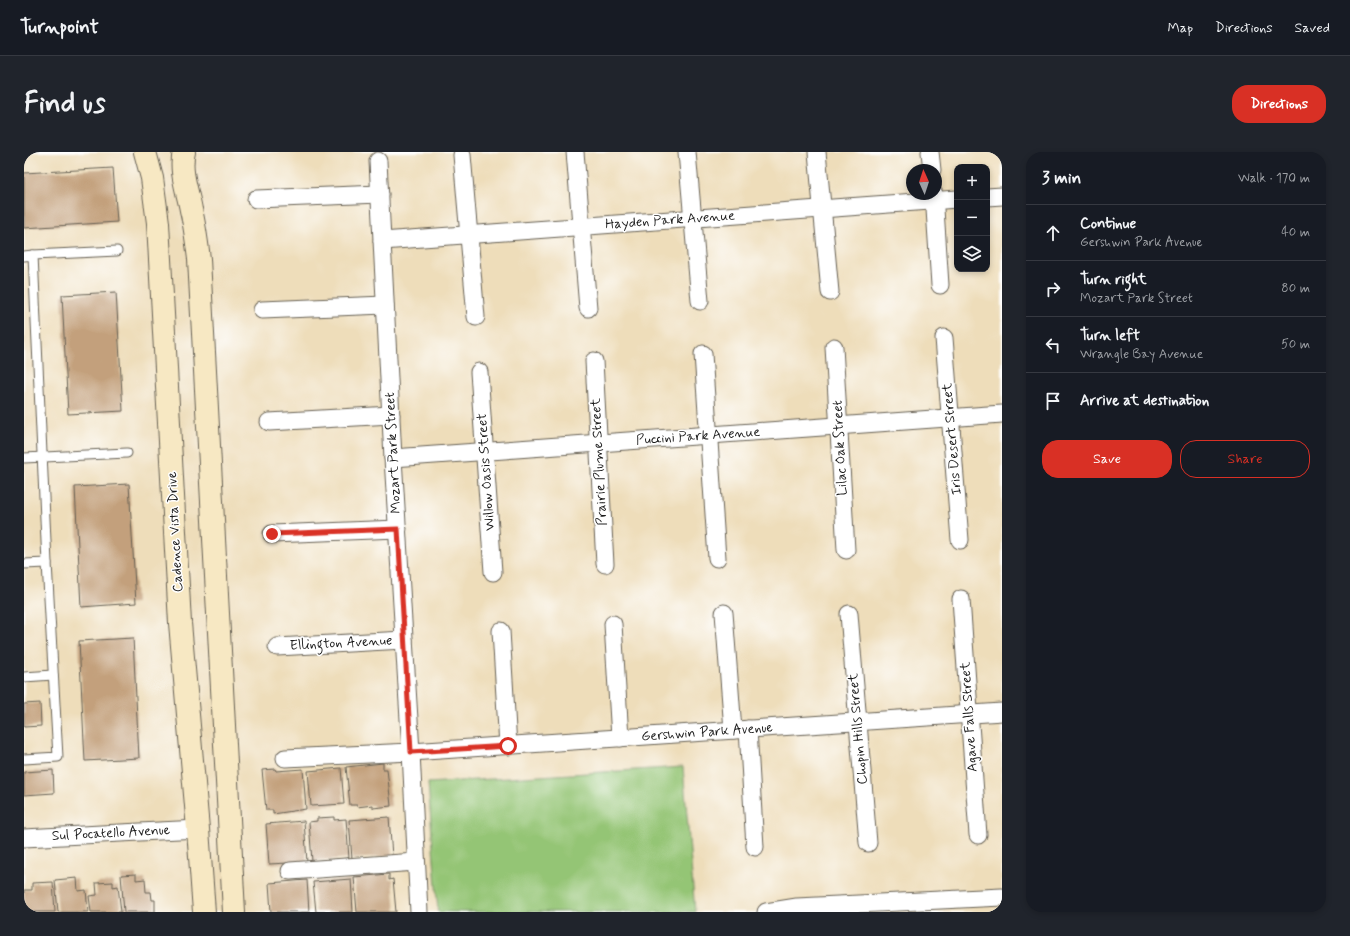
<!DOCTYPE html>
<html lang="en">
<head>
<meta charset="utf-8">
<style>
	body { margin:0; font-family:Mynerve,sans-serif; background:#20242c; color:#f1f3f6 }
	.controls { position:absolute; right:12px; top:12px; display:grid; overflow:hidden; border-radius:8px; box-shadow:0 2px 6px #0003 }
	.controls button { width:36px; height:36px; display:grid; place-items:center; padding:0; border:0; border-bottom:1px solid #363941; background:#171b24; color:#f1f3f6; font:20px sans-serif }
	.compass { position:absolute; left:882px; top:12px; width:36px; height:36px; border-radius:50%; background:#171b24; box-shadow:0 2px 6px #0003; rotate:357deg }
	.stop { position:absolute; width:12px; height:12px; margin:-9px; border:3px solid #d93025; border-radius:50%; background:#fff }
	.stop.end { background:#d93025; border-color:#fff; box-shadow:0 1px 4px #0008 }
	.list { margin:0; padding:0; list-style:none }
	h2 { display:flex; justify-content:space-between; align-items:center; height:52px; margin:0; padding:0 16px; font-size:17px }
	h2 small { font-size:13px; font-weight:400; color:#9ea1a6 }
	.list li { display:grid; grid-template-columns:26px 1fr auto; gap:12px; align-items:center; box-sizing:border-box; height:56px; padding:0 16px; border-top:1px solid #363941 }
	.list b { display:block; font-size:15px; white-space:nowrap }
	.list p { margin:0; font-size:13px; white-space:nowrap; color:#9ea1a6 }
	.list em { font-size:13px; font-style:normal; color:#9ea1a6 }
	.actions { display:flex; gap:8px; padding:12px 16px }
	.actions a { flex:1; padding:9px 0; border:1px solid #d93025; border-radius:16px; text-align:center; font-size:14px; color:#d93025 }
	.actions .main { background:#d93025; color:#fff }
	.icon { flex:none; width:22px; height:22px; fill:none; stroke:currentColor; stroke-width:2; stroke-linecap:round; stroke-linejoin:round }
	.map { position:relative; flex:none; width:978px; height:760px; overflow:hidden; border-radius:16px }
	header { display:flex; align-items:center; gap:24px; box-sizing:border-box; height:56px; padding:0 20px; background:#171b24; border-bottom:1px solid #363941 }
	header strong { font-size:19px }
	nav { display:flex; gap:22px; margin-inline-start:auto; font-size:14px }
	.intro { display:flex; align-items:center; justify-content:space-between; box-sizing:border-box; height:96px; padding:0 24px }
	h1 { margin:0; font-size:28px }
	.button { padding:10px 18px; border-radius:16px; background:#d93025; color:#fff; font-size:14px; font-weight:700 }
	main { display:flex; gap:24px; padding:0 24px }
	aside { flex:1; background:#171b24; border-radius:16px; box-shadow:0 2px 6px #0003 }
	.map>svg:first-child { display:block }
</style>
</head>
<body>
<header>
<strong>Turnpoint</strong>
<nav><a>Map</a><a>Directions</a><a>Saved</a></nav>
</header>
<div class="intro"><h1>Find us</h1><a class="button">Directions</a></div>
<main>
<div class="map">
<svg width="978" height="760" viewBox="0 0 978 760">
	<rect width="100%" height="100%" fill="#fff"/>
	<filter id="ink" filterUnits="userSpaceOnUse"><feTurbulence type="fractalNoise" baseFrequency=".025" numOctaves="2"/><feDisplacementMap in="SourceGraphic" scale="8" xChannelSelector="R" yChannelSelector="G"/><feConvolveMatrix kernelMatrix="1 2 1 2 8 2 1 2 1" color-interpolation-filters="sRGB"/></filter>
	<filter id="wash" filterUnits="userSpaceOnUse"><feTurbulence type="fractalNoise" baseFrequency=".012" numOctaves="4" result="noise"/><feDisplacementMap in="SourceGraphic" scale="16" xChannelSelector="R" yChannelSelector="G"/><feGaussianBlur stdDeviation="0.9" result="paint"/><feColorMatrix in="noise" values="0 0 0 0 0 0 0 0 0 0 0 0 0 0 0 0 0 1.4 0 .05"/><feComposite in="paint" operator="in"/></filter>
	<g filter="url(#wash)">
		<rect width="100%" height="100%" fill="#eeddba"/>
		<polygon fill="#94c575" stroke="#587048" points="659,615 671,760 414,760 404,631"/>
		<g id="blocks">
			<g fill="#c3a07c">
				<polygon points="89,16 93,70 0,76 0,21"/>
				<polygon points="92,140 99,259 44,262 38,143"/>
				<polygon points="105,332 112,451 57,455 51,335"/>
				<polygon points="109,486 115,606 61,609 55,489"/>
				<polygon points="16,551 17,574 0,575 0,552"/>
				<polygon points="359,611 359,617 363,617 367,654 349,656 349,653 333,655 333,653 326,653 322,615"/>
				<polygon points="317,616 320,652 287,654 284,619"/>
				<polygon points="251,617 252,619 279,617 282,657 249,662 249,658 242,658 238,618"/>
				<polygon points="29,618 30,641 0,643 0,620"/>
				<polygon points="310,665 310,668 322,667 325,706 288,709 285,670 293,669 293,666"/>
				<polygon points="365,665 368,704 328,707 325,668"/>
				<polygon points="280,669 283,710 245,712 242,672"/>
				<polygon points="112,722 112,728 121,727 122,740 127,740 128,748 131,748 131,760 100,760 97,723"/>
				<polygon points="365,722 365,728 369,727 372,760 333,760 330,725"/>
				<polygon points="53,726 54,739 62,738 64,760 34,760 31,728"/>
				<polygon points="327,727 329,760 292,760 289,730"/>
				<polygon points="283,728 285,760 247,760 245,731"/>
				<polygon points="29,730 31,760 1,760 0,738 8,738 8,731"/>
				<polygon points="89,730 89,735 94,734 97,760 67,760 65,744 73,743 72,731"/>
			</g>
		</g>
	</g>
	<g filter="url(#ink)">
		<use href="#blocks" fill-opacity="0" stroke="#666053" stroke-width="1"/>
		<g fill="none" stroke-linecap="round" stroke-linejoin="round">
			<defs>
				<g id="lane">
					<polyline points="9,103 93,99"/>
					<polyline points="0,104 9,103 23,411 34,605 0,607"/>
					<polyline points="0,306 103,301"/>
					<polyline points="0,412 23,411"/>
					<polyline points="0,525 29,523"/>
				</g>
				<g id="street">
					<polyline points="551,0 564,156"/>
					<polyline points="663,0 676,149"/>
					<polyline points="793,0 806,140"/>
					<polyline points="906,0 908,18"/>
					<polyline points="438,3 452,165"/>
					<polyline points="354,9 369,306 387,600 395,760"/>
					<polyline points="910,42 916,133"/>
					<polyline points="963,45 978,44"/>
					<polyline points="232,47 356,42"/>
					<polyline points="358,89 933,47"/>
					<polyline points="238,158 361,153"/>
					<polyline points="920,186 936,388"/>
					<polyline points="810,195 822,398"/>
					<polyline points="679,202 693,406"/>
					<polyline points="570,209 581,412"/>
					<polyline points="455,220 469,420"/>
					<polyline points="245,270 367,263"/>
					<polyline points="369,306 978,262"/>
					<polyline points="248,382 374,377"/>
					<polyline points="937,447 954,683"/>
					<polyline points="700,461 709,578"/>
					<polyline points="825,462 844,691"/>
					<polyline points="589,472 596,586"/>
					<polyline points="477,479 484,594"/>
					<polyline points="253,495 380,488"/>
					<polyline points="724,577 731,695"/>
					<polyline points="261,606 387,600 978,560"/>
					<polyline points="0,686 174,677"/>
					<polyline points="266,719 392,710"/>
					<polyline points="742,760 773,755 978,745"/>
				</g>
				<g id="secondary">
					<polyline points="121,0 128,26 134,71 156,471 174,677 180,760"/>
					<path d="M160,0c-5,19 4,40 7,58 4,16 6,33 8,49l35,653"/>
				</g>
			</defs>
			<use href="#lane" stroke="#666053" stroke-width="11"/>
			<use href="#street" stroke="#666053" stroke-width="19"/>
			<use href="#secondary" stroke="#666053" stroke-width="24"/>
			<use href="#lane" stroke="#fff" stroke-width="9"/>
			<use href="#street" stroke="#fff" stroke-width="17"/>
			<use href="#secondary" stroke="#f7e8c3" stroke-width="22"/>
		</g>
	</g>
	<g fill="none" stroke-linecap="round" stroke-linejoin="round" filter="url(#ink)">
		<polyline stroke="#d93025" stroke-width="5" points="248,382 374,377 387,600 484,594"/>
	</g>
	<g text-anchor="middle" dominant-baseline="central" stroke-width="3" stroke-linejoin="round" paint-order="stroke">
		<g font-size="14" fill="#1c1c1c" stroke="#fff">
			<text transform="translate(646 68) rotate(-4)">Hayden Park Avenue</text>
			<text transform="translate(674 284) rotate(-4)">Puccini Park Avenue</text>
			<text transform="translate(928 287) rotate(-95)">Iris Desert Street</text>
			<text transform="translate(816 296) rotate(-93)">Lilac Oak Street</text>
			<text transform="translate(369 301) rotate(-93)">Mozart Park Street</text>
			<text transform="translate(575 310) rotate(-93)">Prairie Plume Street</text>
			<text transform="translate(462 320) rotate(-94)">Willow Oasis Street</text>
			<text transform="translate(151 380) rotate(-93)">Cadence Vista Drive</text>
			<text transform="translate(317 491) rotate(-3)">Ellington Avenue</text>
			<text transform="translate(945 565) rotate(-94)">Agave Falls Street</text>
			<text transform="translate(834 577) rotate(-95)">Chopin Hills Street</text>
			<text transform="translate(683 580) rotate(-4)">Gershwin Park Avenue</text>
			<text transform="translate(87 681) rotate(-3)">Sul Pocatello Avenue</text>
		</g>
	</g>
</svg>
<div class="controls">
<button>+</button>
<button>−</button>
<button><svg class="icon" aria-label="layers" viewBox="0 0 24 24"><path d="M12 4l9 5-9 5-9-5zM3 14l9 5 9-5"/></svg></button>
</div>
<svg class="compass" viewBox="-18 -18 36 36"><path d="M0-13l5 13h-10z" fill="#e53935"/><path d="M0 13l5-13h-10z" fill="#9ea1a6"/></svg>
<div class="stop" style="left:484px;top:594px"></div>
<div class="stop end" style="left:248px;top:382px"></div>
</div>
<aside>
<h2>3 min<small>Walk · 170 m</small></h2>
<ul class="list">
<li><svg class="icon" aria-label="ahead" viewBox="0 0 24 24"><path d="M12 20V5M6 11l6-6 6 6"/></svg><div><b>Continue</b><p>Gershwin Park Avenue</p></div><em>40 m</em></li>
<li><svg class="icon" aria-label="right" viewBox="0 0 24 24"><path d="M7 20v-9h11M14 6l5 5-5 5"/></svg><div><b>Turn right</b><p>Mozart Park Street</p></div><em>80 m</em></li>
<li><svg class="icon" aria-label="left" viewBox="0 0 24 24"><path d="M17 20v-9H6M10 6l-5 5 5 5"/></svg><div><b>Turn left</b><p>Wrangle Bay Avenue</p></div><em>50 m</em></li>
<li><svg class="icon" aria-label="arrive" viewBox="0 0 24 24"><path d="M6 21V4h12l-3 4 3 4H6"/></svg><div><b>Arrive at destination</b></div></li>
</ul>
<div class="actions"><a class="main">Save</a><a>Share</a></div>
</aside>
</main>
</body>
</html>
